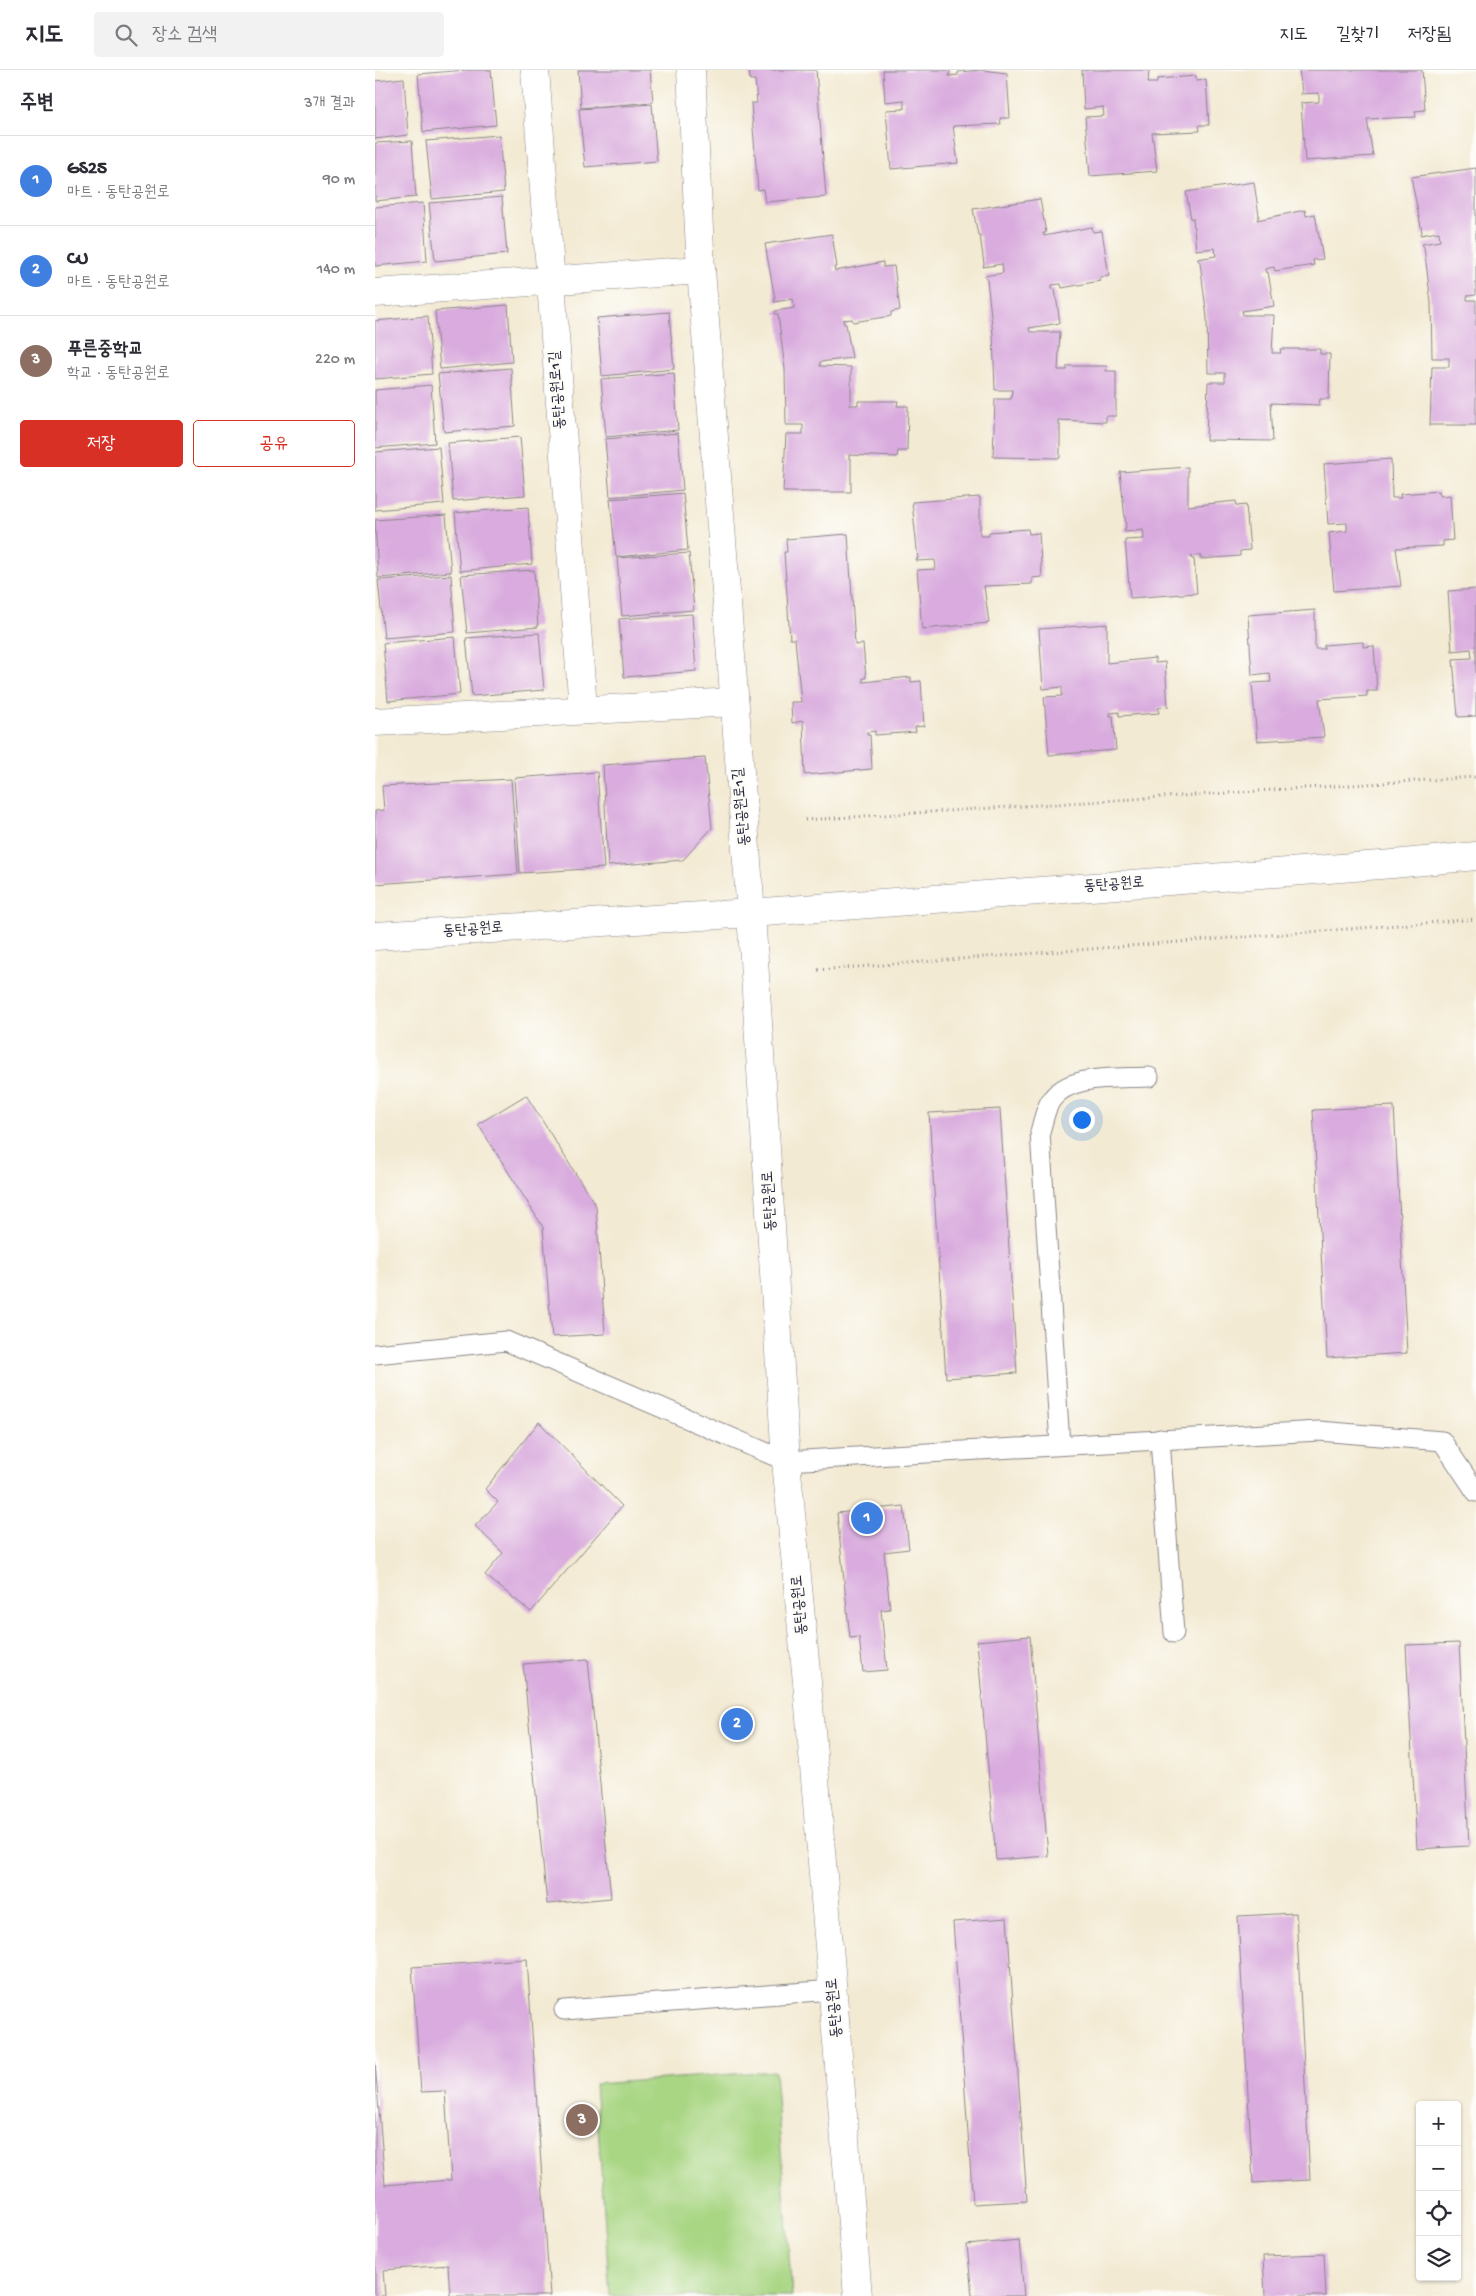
<!DOCTYPE html>
<html lang="ko">
<head>
<meta charset="utf-8">
<style>
	body { margin:0; font-family:"Gochi Hand","Poor Story",sans-serif; background:#f2f2f3; color:#2b2b33 }
	.controls { position:absolute; right:15px; bottom:15px; display:grid; overflow:hidden; border-radius:5px; box-shadow:0 1px 4px #0004 }
	.controls button { width:45px; height:45px; display:grid; place-items:center; padding:0; border:0; border-bottom:1px solid #e1e1e2; background:#fff; color:#2b2b33; font:25px sans-serif }
	.you { position:absolute; left:706px; top:1049px; width:18px; height:18px; margin:-12px; border:4px solid #fff; border-radius:50%; background:#1a73e8; box-shadow:0 0 0 8px #1a73e833 }
	.badge { display:grid; place-items:center; width:32px; height:32px; border-radius:50%; background:#d93025; color:#fff; font-size:16px; font-weight:700 }
	.pin { position:absolute; translate:-50% -50%; border:2px solid #fff; box-shadow:0 1px 5px #0006 }
	.list { margin:0; padding:0; list-style:none }
	h2 { display:flex; justify-content:space-between; align-items:center; height:65px; margin:0; padding:0 20px; font-size:21px }
	h2 small { font-size:16px; font-weight:400; color:#7c7c81 }
	.list li { display:grid; grid-template-columns:32px 1fr auto; gap:15px; align-items:center; box-sizing:border-box; height:90px; padding:0 20px; border-top:1px solid #e1e1e2 }
	.list b { display:block; font-size:19px; white-space:nowrap }
	.list p { margin:0; font-size:16px; white-space:nowrap; color:#7c7c81 }
	.list em { font-size:16px; font-style:normal; color:#7c7c81 }
	.actions { display:flex; gap:10px; padding:15px 20px }
	.actions a { flex:1; padding:11px 0; border:1px solid #d93025; border-radius:5px; text-align:center; font-size:18px; color:#d93025 }
	.actions .main { background:#d93025; color:#fff }
	.icon { flex:none; width:28px; height:28px; fill:none; stroke:currentColor; stroke-width:2; stroke-linecap:round; stroke-linejoin:round }
	.map { position:relative; flex:none; width:1101px; height:2226px; overflow:hidden }
	header { display:flex; align-items:center; gap:30px; box-sizing:border-box; height:70px; padding:0 25px; background:#fff; border-bottom:1px solid #e1e1e2 }
	header strong { font-size:24px }
	nav { display:flex; gap:28px; margin-inline-start:auto; font-size:18px }
	.search { width:350px; height:45px; background:#f2f2f3; display:flex; align-items:center; gap:12px; box-sizing:border-box; padding:0 18px; border-radius:5px; color:#7c7c81; font-size:19px }
	main { display:flex }
	aside { flex:1; background:#fff }
	.map>svg:first-child { display:block }
</style>
</head>
<body>
<header>
<strong>지도</strong>
<div class="search"><svg class="icon" aria-label="search" viewBox="0 0 24 24"><circle cx="10" cy="10" r="6"/><path d="M15 15l6 6"/></svg>장소 검색</div>
<nav><a>지도</a><a>길찾기</a><a>저장됨</a></nav>
</header>
<main>
<aside>
<h2>주변<small>3개 결과</small></h2>
<ul class="list">
<li><span class="badge" style="background:#3f7fe0">1</span><div><b>GS25</b><p>마트 · 동탄공원로</p></div><em>90 m</em></li>
<li><span class="badge" style="background:#3f7fe0">2</span><div><b>CU</b><p>마트 · 동탄공원로</p></div><em>140 m</em></li>
<li><span class="badge" style="background:#8d6e63">3</span><div><b>푸른중학교</b><p>학교 · 동탄공원로</p></div><em>220 m</em></li>
</ul>
<div class="actions"><a class="main">저장</a><a>공유</a></div>
</aside>
<div class="map">
<svg width="1101" height="2226" viewBox="0 0 1101 2226">
	<rect width="100%" height="100%" fill="#fdfcf7"/>
	<filter id="ink" filterUnits="userSpaceOnUse"><feTurbulence type="fractalNoise" baseFrequency=".02" numOctaves="2"/><feDisplacementMap in="SourceGraphic" scale="10" xChannelSelector="R" yChannelSelector="G"/><feConvolveMatrix kernelMatrix="1 2 1 2 8 2 1 2 1" color-interpolation-filters="sRGB"/></filter>
	<filter id="wash" filterUnits="userSpaceOnUse"><feTurbulence type="fractalNoise" baseFrequency=".0096" numOctaves="4" result="noise"/><feDisplacementMap in="SourceGraphic" scale="20" xChannelSelector="R" yChannelSelector="G"/><feGaussianBlur stdDeviation="1.12" result="paint"/><feColorMatrix in="noise" values="0 0 0 0 0 0 0 0 0 0 0 0 0 0 0 0 0 1.4 0 .05"/><feComposite in="paint" operator="in"/></filter>
	<g filter="url(#wash)">
		<rect width="100%" height="100%" fill="#f3ead3"/>
		<polygon fill="#a8d683" stroke="#657c5f" points="400,2001 417,2226 235,2226 220,2014"/>
		<g id="blocks">
			<g fill="#d9abde">
				<polygon points="91,0 116,0 121,55 48,62 43,4"/>
				<polygon points="203,0 275,0 278,32 206,38"/>
				<polygon points="374,0 441,0 451,127 390,132 388,119 383,120 376,33 382,33 380,10 375,10"/>
				<polygon points="508,0 575,0 574,6 583,5 583,2 607,0 632,3 635,48 625,48 626,54 578,56 583,93 516,99 511,40 529,39 529,30 510,32"/>
				<polygon points="707,0 774,0 773,13 782,13 782,9 821,6 821,11 831,10 834,55 824,55 825,61 777,63 782,101 715,106 710,47 729,46 728,37 709,39"/>
				<polygon points="924,0 1047,0 1050,40 1040,41 1041,47 992,49 998,86 930,91 926,33 944,32 944,23 925,24 927,22"/>
				<polygon points="29,8 33,65 0,69 0,11"/>
				<polygon points="277,34 282,91 210,97 204,39"/>
				<polygon points="124,65 129,122 57,129 51,71"/>
				<polygon points="37,71 41,127 0,131 0,73"/>
				<polygon points="1101,98 1101,225 1092,226 1092,230 1101,230 1101,355 1055,355 1057,297 1074,297 1074,288 1057,288 1056,233 1049,177 1047,174 1065,171 1064,162 1045,165 1047,162 1036,107"/>
				<polygon points="879,112 884,146 882,150 930,140 931,146 940,144 948,189 938,190 939,195 900,201 899,197 890,199 891,203 893,202 899,236 867,241 868,245 899,245 897,283 906,283 905,279 945,279 945,284 955,284 954,329 945,329 944,335 896,333 898,371 831,370 833,312 850,312 850,303 833,303 832,248 825,192 822,189 841,186 840,178 821,180 818,148 816,149 811,122"/>
				<polygon points="127,127 132,184 60,191 54,133"/>
				<polygon points="665,129 671,163 668,163 669,166 717,157 718,162 727,161 734,206 725,207 725,211 687,218 686,214 677,215 677,219 680,219 685,253 654,258 655,262 685,262 683,300 692,300 692,296 732,296 731,301 741,301 741,346 731,346 731,352 683,350 683,354 685,354 685,388 618,387 620,329 636,329 637,320 620,320 618,264 612,209 609,206 628,203 627,194 608,197 609,194 605,165 603,165 598,139"/>
				<polygon points="48,133 52,191 0,196 0,137"/>
				<polygon points="457,164 462,197 459,197 460,201 508,192 508,197 519,196 525,240 516,242 516,246 478,252 477,249 468,250 469,254 471,254 477,288 445,292 445,296 476,297 476,331 474,335 483,335 483,331 523,331 522,336 533,336 532,381 523,381 522,387 474,385 474,389 476,389 476,422 408,422 411,364 428,364 428,355 411,355 410,299 403,244 400,244 400,241 419,238 418,229 399,232 400,229 390,174"/>
				<polygon points="133,235 137,292 65,299 60,241"/>
				<polygon points="294,242 299,299 227,306 222,248"/>
				<polygon points="53,246 57,304 0,309 0,251"/>
				<polygon points="136,298 140,356 69,362 63,304"/>
				<polygon points="299,303 303,360 231,367 226,309"/>
				<polygon points="56,315 60,373 0,378 0,320"/>
				<polygon points="303,363 308,420 235,427 230,369"/>
				<polygon points="145,367 150,425 78,431 73,373"/>
				<polygon points="64,377 69,434 0,440 0,382"/>
				<polygon points="1016,389 1017,428 1026,428 1025,424 1064,421 1065,426 1075,425 1078,470 1068,471 1068,476 1021,478 1026,516 959,521 954,463 972,461 972,453 953,454 949,394"/>
				<polygon points="813,397 813,436 861,431 862,436 871,435 875,480 865,481 865,486 826,489 825,485 816,486 817,489 819,489 822,523 755,528 750,470 769,469 768,460 750,462 749,459 751,458 745,402"/>
				<polygon points="308,423 313,480 241,487 235,429"/>
				<polygon points="605,427 605,466 614,466 614,462 653,459 654,464 664,463 667,507 657,508 657,514 609,516 614,553 547,559 542,500 561,499 560,490 542,491 541,489 543,489 537,432"/>
				<polygon points="153,437 157,494 85,501 80,443"/>
				<polygon points="71,445 76,502 3,508 0,450"/>
				<polygon points="473,464 480,575 488,574 491,608 488,608 488,612 536,607 536,612 546,611 549,656 540,657 541,662 500,665 500,661 492,662 492,665 495,665 497,699 430,705 428,651 417,653 416,632 426,632 420,569 415,569 409,482 412,482 411,469"/>
				<polygon points="314,483 319,540 247,546 242,488"/>
				<polygon points="159,500 163,557 92,563 86,505"/>
				<polygon points="76,505 80,562 9,568 3,510"/>
				<polygon points="1101,519 1101,646 1083,647 1078,589 1097,588 1096,579 1077,581 1073,521"/>
				<polygon points="940,540 940,579 949,579 949,575 988,572 988,577 999,576 1002,621 992,621 992,626 944,629 949,667 882,671 877,613 896,612 895,603 877,605 873,545"/>
				<polygon points="317,544 321,601 249,607 244,549"/>
				<polygon points="732,554 732,593 780,588 780,593 790,592 793,637 783,638 784,643 744,646 744,642 735,643 735,646 738,646 741,680 674,685 669,627 687,626 687,617 668,619 664,559"/>
				<polygon points="164,563 169,620 97,626 91,568"/>
				<polygon points="80,567 85,624 13,631 8,573"/>
				<polygon points="330,688 337,758 308,790 233,796 228,695"/>
				<polygon points="222,702 229,798 145,803 139,708"/>
				<polygon points="136,709 143,804 0,814 0,741 9,740 7,716"/>
				<polygon points="151,1025 221,1136 230,1264 177,1267 168,1157 103,1054"/>
				<polygon points="1019,1036 1032,1283 952,1288 938,1040"/>
				<polygon points="625,1039 642,1303 571,1308 554,1043"/>
				<polygon points="164,1352 247,1436 156,1542 110,1505 128,1483 100,1456 123,1432 110,1419"/>
				<polygon points="529,1436 534,1479 509,1482 515,1539 506,1540 512,1600 488,1602 484,1567 475,1568 462,1443"/>
				<polygon points="655,1566 673,1786 621,1790 602,1571"/>
				<polygon points="1084,1573 1094,1776 1042,1779 1031,1575"/>
				<polygon points="213,1589 236,1828 172,1834 148,1594"/>
				<polygon points="921,1843 935,2110 878,2113 863,1846"/>
				<polygon points="632,1848 652,2131 598,2134 578,1852"/>
				<polygon points="152,1889 175,2226 75,2226 73,2195 8,2200 10,2226 0,2226 0,1992 10,2115 76,2110 70,2021 46,2022 37,1897"/>
				<polygon points="644,2170 649,2226 597,2226 592,2175"/>
				<polygon points="949,2184 951,2226 890,2226 888,2186"/>
			</g>
		</g>
	</g>
	<g filter="url(#ink)">
		<use href="#blocks" fill-opacity="0" stroke="#8a8687" stroke-width="1"/>
		<g fill="none" stroke-linecap="round" stroke-linejoin="round">
			<defs>
				<g id="service">
					<polyline points="0,1284 131,1271 411,1391 944,1361 1067,1371 1101,1422"/>
					<polyline points="785,1369 799,1563"/>
					<path d="M685,1375l-20,-313c3,-10 5,-22 10,-30 17,-29 69,-23 99,-25"/>
					<polyline points="189,1940 458,1920"/>
				</g>
				<g id="minor">
					<polyline points="160,0 208,639"/>
					<polyline points="316,0 326,200 376,843 411,1391 432,1612 483,2226"/>
					<polyline points="0,223 326,200"/>
					<polyline points="0,652 359,632"/>
				</g>
				<polyline id="tertiary" points="0,866 376,843 1018,794 1101,786"/>
			</defs>
			<use href="#service" stroke="#8a8687" stroke-width="21"/>
			<use href="#minor" stroke="#8a8687" stroke-width="29"/>
			<use href="#tertiary" stroke="#8a8687" stroke-width="29"/>
			<g stroke="#8a8687" stroke-width="3" stroke-dasharray="1 4" stroke-linecap="butt">
				<polyline points="430,750 1101,707"/>
				<polyline points="443,900 1101,849"/>
			</g>
			<use href="#service" stroke="#fff" stroke-width="19"/>
			<use href="#minor" stroke="#fff" stroke-width="28"/>
			<use href="#tertiary" stroke="#fff" stroke-width="28"/>
		</g>
	</g>
	<g text-anchor="middle" dominant-baseline="central" stroke-width="4.5" stroke-linejoin="round" paint-order="stroke">
		<g font-size="15" fill="#22223b" stroke="#fdfcf7">
			<text transform="translate(183 320) rotate(-94)">동탄공원로1길</text>
			<text transform="translate(367 737) rotate(-95)">동탄공원로1길</text>
			<text transform="translate(739 815) rotate(-4)">동탄공원로</text>
			<text transform="translate(98 860) rotate(-4)">동탄공원로</text>
			<text transform="translate(395 1131) rotate(-93)">동탄공원로</text>
			<text transform="translate(425 1535) rotate(-95)">동탄공원로</text>
			<text transform="translate(460 1938) rotate(-95)">동탄공원로</text>
		</g>
	</g>
</svg>
<div class="controls">
<button>+</button>
<button>−</button>
<button><svg class="icon" aria-label="locate" viewBox="0 0 24 24"><circle cx="12" cy="12" r="6"/><path d="M12 2v4M12 18v4M2 12h4M18 12h4"/></svg></button>
<button><svg class="icon" aria-label="layers" viewBox="0 0 24 24"><path d="M12 4l9 5-9 5-9-5zM3 14l9 5 9-5"/></svg></button>
</div>
<div class="you"></div>
<div class="pin badge" style="left:492px;top:1448px;background:#3f7fe0">1</div>
<div class="pin badge" style="left:362px;top:1654px;background:#3f7fe0">2</div>
<div class="pin badge" style="left:207px;top:2050px;background:#8d6e63">3</div>
</div>
</main>
</body>
</html>
